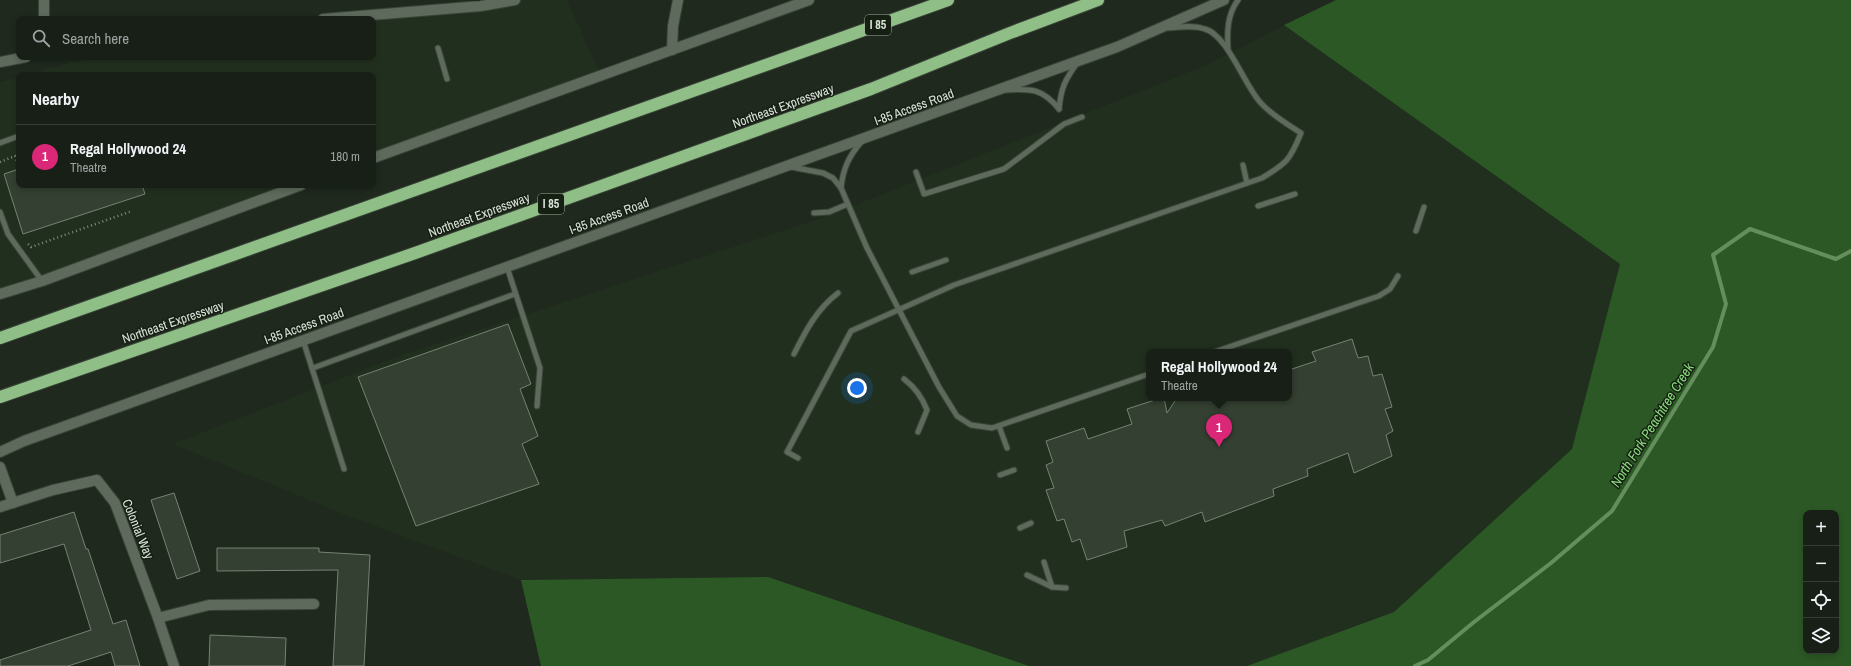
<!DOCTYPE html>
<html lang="en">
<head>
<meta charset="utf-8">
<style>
	body { margin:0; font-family:"Archivo Narrow",sans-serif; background:#20271f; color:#f1f3f6 }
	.controls { position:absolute; right:12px; bottom:12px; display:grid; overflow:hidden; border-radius:8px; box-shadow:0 2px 6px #0003 }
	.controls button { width:36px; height:36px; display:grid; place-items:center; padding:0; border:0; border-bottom:1px solid #363d35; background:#171f16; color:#f1f3f6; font:20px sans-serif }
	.you { position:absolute; left:857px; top:388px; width:14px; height:14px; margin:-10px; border:3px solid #fff; border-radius:50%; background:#1a73e8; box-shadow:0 0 0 6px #1a73e833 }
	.badge { display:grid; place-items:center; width:26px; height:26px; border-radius:50%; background:#db2777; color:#fff; font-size:13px; font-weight:700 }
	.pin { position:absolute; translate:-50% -33px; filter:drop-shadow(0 1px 2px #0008) }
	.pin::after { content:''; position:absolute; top:21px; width:14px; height:12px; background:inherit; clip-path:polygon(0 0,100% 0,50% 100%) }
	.popup { position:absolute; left:1146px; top:349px; width:146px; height:52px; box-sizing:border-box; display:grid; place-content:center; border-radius:8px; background:#171f16; filter:drop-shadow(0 1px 3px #0005); font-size:13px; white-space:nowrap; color:#9ea2a1 }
	.popup b { font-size:15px; color:#f1f3f6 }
	.popup::after { content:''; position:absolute; left:50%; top:100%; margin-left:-8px; border:8px solid transparent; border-top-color:#171f16 }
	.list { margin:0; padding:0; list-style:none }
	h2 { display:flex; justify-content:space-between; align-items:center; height:52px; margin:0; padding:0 16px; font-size:17px }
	h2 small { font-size:13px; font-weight:400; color:#9ea2a1 }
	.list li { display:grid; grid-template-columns:26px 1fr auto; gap:12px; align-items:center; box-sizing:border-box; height:64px; padding:0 16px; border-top:1px solid #363d35 }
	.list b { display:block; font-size:15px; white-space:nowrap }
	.list p { margin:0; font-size:13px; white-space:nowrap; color:#9ea2a1 }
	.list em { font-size:13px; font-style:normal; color:#9ea2a1 }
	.icon { flex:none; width:22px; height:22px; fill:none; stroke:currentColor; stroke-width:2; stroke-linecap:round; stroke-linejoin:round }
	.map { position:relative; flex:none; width:1851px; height:666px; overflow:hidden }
	.search { position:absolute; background:#171f16; box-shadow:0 2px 6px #0003; left:16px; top:16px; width:360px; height:44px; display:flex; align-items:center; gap:10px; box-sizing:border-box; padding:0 14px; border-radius:8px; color:#9ea2a1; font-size:15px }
	.panel { position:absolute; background:#171f16; box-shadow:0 2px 6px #0003; left:16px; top:72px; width:360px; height:116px; border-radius:8px }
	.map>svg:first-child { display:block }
</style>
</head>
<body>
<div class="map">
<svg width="1851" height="666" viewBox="0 0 1851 666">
	<rect width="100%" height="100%" fill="#1f291d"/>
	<g fill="#21301e" fill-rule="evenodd">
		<polygon points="485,0 567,0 603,80 373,158 373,75 25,75 73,62 115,57 373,57 373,22"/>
		<path d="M1284,25l336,239 -48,185 -178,163 -147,54h-218l-261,-89 -247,3 -173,-64 -175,-72 228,-89 424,-138 382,-152zM1149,352h140v46h-140z"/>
		<polygon points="19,77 19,185 303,185 0,299 0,82"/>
	</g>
	<g fill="#2c5825" fill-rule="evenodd">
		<path d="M1336,0h515v666h-604l147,-54 178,-163 48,-185 -336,-239zM1806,513h30v138h-30z"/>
		<polygon points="768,577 1029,666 541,666 521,580"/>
	</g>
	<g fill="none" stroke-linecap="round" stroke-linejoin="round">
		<polyline stroke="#648f5d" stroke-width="4" points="1415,666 1428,660 1474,622 1551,563 1612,511 1713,347 1726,304 1713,255 1750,229 1836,259 1851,251"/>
	</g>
	<g fill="#344032" stroke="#768374">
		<polygon points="19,169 19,185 142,185 145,194 23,234 4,174"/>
		<polygon points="508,324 531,384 520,389 538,436 522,444 539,484 416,526 358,377"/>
		<polygon points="1352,339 1358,358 1368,356 1373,376 1382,374 1392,407 1385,409 1393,431 1386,435 1392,456 1354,473 1348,453 1307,469 1308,476 1273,489 1274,496 1205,522 1202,512 1165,526 1162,520 1124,531 1127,547 1087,560 1080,539 1072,542 1064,519 1057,521 1046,490 1054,488 1046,465 1053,462 1046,441 1084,428 1088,439 1132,424 1127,409 1161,398 1164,398 1167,413 1177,398 1289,398 1289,370 1316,361 1312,352"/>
		<polygon points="174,493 200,571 177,579 151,500"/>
		<polygon points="74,512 86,549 88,549 113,624 126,620 140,666 115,666 111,652 68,666 0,666 0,660 91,630 64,544 0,563 0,535"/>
		<polygon points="217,548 319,548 319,552 370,555 364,666 333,666 338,570 217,571"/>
		<polygon points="210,635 286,638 285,666 209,666"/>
	</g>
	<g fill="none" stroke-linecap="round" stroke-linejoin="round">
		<defs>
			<g id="lane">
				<polyline points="438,48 447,79"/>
				<path d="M1228,49c-1,-17 -1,-34 10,-49"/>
				<path d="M1006,90c25,-2 37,-1 53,19"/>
				<path d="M1059,109c2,-21 6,-29 18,-46"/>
				<polyline points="0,143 19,136"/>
				<polyline points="1243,165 1247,183"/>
				<polyline points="791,167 823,173 833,178 841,188 867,248 939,387 957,416 971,425 992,428 1149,374"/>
				<polyline points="916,172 924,194 1004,169 1064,124 1082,117"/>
				<path d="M841,188c2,-20 8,-32 21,-47"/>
				<polyline points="1258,206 1295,194"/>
				<polyline points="0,212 8,234 42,281"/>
				<polyline points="814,213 829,212 848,204"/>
				<polyline points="1416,231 1424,207"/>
				<polyline points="507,267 540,368 537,406"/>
				<polyline points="912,272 946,260"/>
				<polyline points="303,340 344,469"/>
				<polyline points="1214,352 1379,296 1390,289 1398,276"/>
				<path d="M794,354c12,-24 23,-45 44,-61"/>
				<polyline points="313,368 515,294"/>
				<path d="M904,379c12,9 18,18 23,31l-9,22"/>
				<polyline points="999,426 1007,448"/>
				<path d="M798,458l-11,-6 64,-121 103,-46 308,-107c25,-15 28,-18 39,-45 -14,-9 -31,-19 -41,-31 -16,-18 -33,-67 -55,-73 -11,-4 -24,-2 -36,-1"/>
				<polyline points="1000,475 1014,470"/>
				<polyline points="1020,528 1031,523"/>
				<polyline points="1044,562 1052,587"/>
				<polyline points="1027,575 1052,587 1066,588"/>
			</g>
			<g id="street">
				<polyline points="44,19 44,0"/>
				<polyline points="672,50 673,26 678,0"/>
				<polyline points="0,467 13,503"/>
				<polyline points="0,507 53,490 97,480 115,503 158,618 174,666"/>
				<polyline points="158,618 209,605 314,604"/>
			</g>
			<g id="secondary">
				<polyline points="323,19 481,6 515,0"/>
				<polyline points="0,62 26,57"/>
				<polyline points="373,158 809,0"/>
				<polyline points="0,294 42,281 301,185"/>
				<polyline points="0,452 24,441 74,423 1078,61 1117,47 1224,0"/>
			</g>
			<g id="highway">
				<polyline points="0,338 948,0"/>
				<polyline points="0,397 418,252 871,89 1010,33 1098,0"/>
			</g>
		</defs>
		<use href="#lane" stroke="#3a4439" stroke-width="7"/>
		<use href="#street" stroke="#3a4439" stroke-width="12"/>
		<use href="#secondary" stroke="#3a4439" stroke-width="12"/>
		<use href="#highway" stroke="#3a4439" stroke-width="14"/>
		<g stroke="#848d83" stroke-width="2.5" stroke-dasharray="1 3" stroke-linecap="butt">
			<polyline points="0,162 15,156 19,166"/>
			<polyline points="28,244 31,247 132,211"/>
		</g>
		<use href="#lane" stroke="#5e6a5c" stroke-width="5"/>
		<use href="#street" stroke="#5e6a5c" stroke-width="10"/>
		<use href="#secondary" stroke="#5e6a5c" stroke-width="10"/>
		<use href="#highway" stroke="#8fbf87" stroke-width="12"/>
	</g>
	<g text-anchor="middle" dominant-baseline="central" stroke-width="3" stroke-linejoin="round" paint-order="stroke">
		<g fill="#152013" stroke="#9fa89e" stroke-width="1">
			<rect x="865" y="15" width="26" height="20" rx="3"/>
			<rect x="538" y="194" width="26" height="20" rx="3"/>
		</g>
		<g font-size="12" font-weight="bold" fill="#dae2d9">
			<text x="878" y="25">I 85</text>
			<text x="551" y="204">I 85</text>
		</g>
		<g font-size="13" fill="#dae2d9" stroke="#152013">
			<text transform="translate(783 106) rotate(-20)">Northeast Expressway</text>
			<text transform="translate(914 107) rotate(-20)">I-85 Access Road</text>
			<text transform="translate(479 215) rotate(-20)">Northeast Expressway</text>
			<text transform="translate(609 216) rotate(-20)">I-85 Access Road</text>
			<text transform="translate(173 322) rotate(-19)">Northeast Expressway</text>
			<text transform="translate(304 326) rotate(-20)">I-85 Access Road</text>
			<text transform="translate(138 529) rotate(68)">Colonial Way</text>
		</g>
		<g font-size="14" font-style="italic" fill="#89d87c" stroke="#152013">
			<text transform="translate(1652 425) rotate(-58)">North Fork Peachtree Creek</text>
		</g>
	</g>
</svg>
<div class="controls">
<button>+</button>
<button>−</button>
<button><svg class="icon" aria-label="locate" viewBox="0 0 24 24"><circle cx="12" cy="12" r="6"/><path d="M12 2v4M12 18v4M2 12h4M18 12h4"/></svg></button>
<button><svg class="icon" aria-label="layers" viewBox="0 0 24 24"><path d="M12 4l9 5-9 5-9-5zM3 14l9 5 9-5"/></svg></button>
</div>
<div class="you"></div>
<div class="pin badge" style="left:1219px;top:447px">1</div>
<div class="popup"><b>Regal Hollywood 24</b>Theatre</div>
<div class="search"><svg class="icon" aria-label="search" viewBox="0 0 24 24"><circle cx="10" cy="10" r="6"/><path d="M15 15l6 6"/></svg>Search here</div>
<section class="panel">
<h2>Nearby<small></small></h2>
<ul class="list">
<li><span class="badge">1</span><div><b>Regal Hollywood 24</b><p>Theatre</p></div><em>180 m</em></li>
</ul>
</section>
</div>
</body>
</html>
